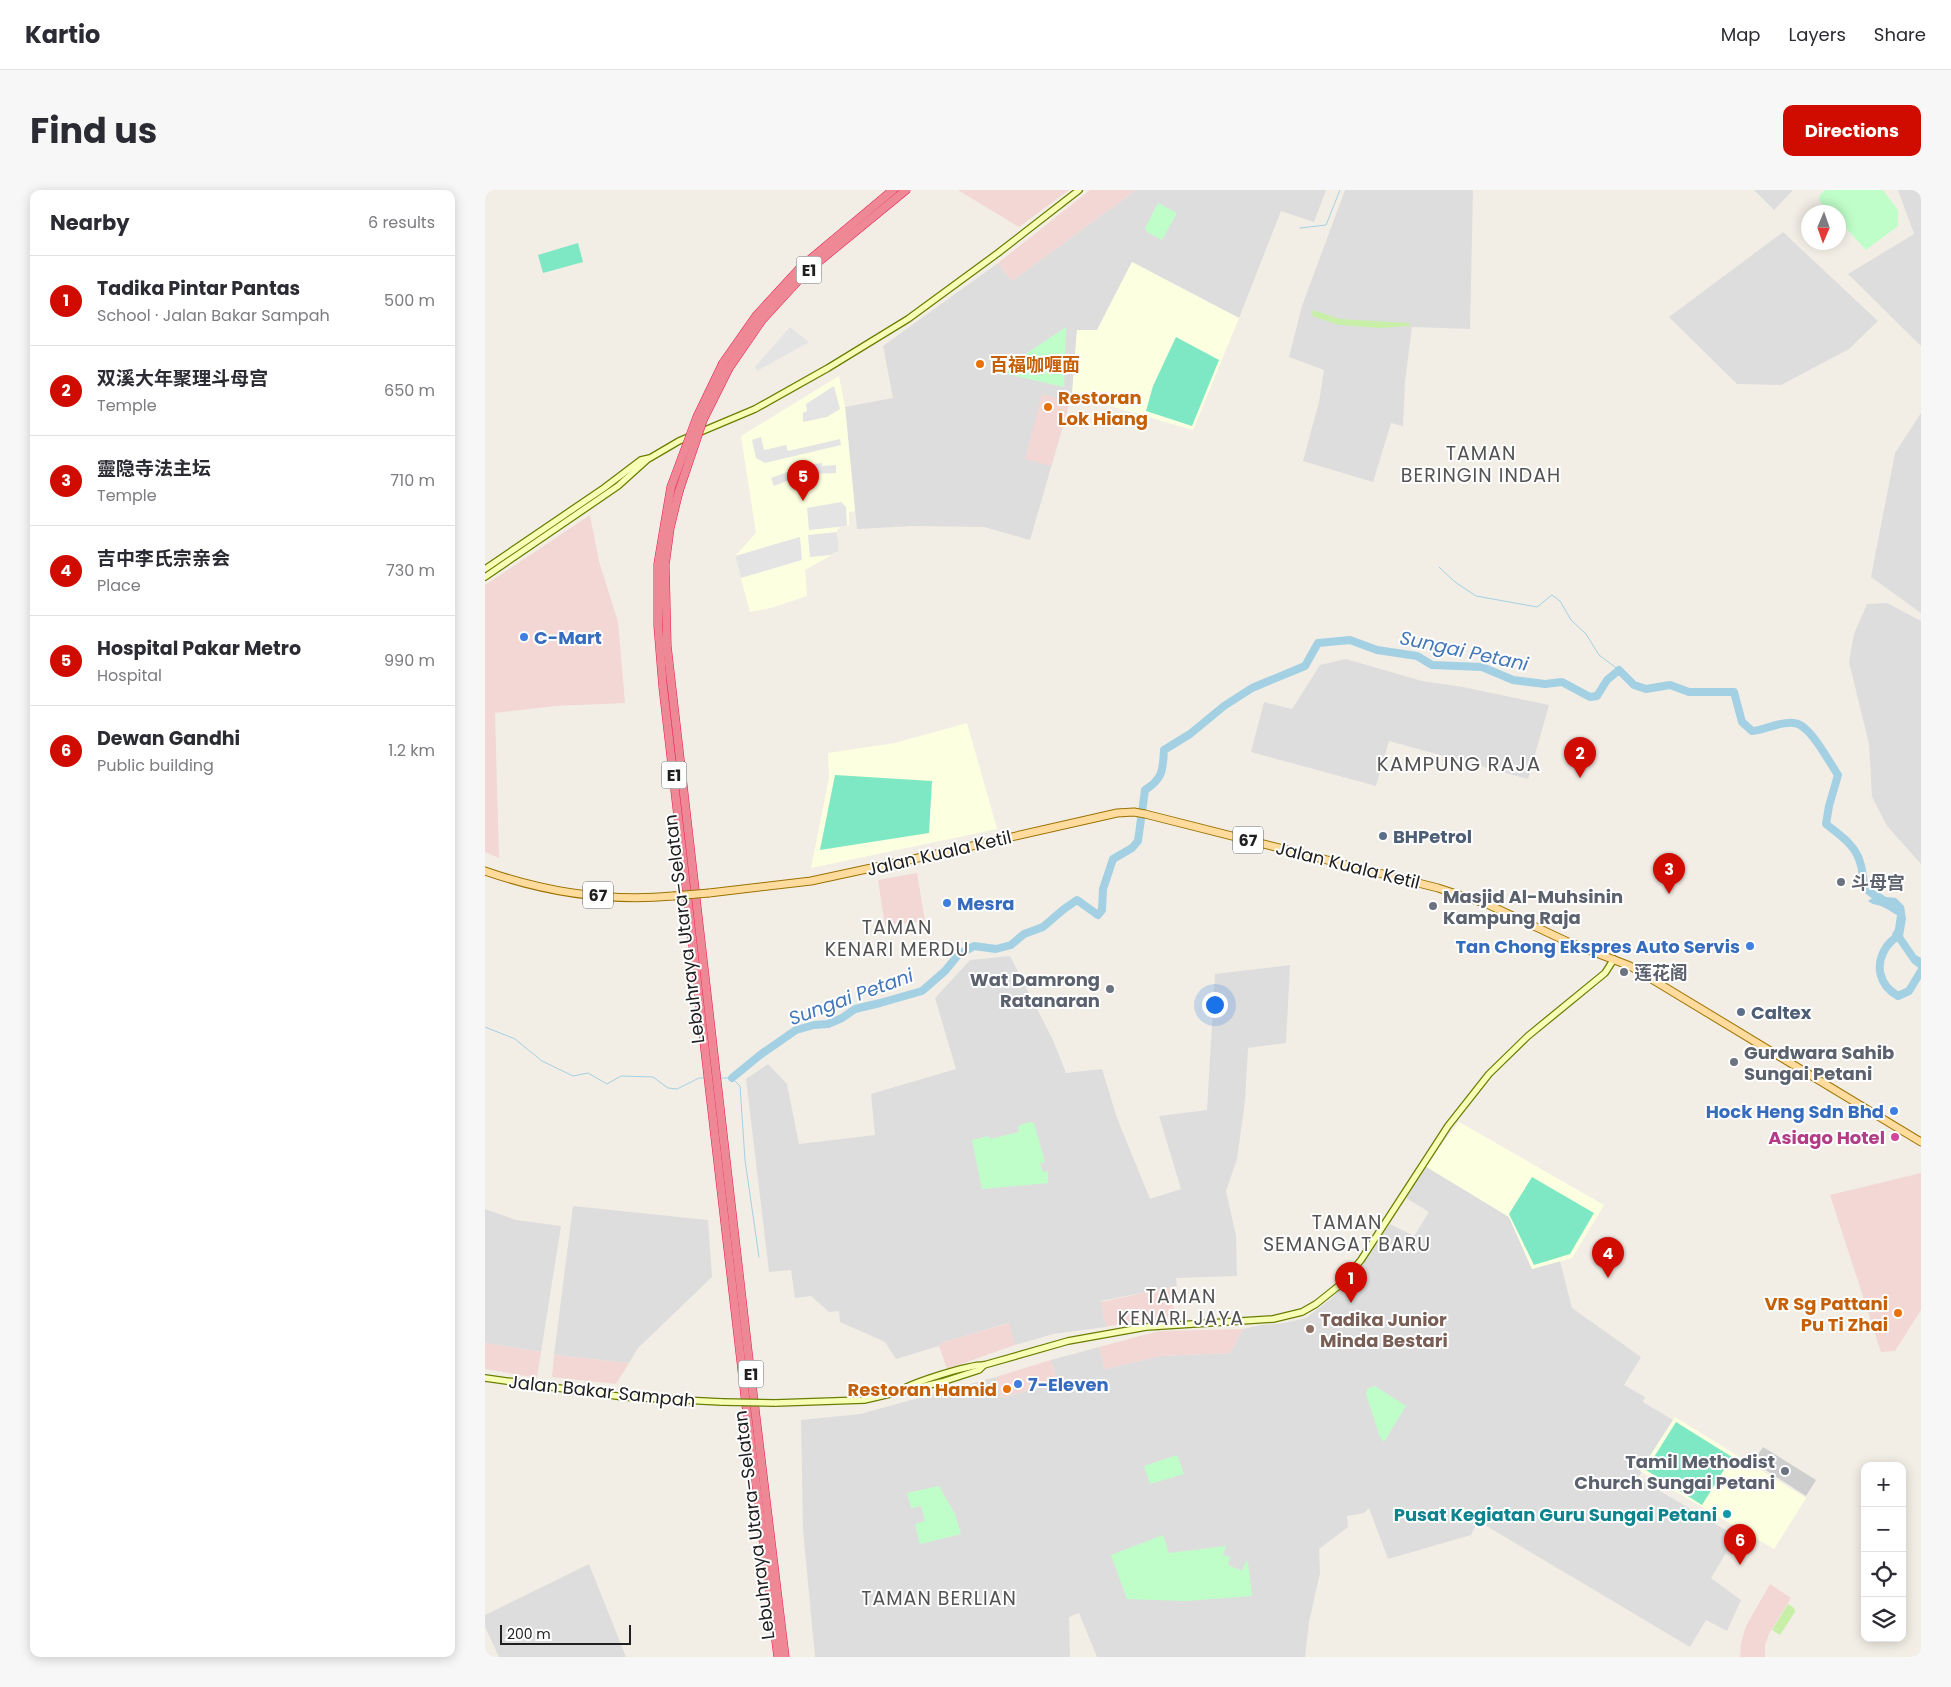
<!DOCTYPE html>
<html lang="en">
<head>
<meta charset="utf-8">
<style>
	body { margin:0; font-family:Poppins,"Noto Sans SC",sans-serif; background:#f7f7f7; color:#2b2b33 }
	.controls { position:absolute; right:15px; bottom:15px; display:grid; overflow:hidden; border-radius:10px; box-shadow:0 2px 12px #0003 }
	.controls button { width:45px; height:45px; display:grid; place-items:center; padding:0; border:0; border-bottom:1px solid #e1e1e2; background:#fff; color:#2b2b33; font:25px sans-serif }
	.compass { position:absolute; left:1316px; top:15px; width:45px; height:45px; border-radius:50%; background:#fff; box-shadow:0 2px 12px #0003; rotate:182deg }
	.scale { position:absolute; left:15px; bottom:12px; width:131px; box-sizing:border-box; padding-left:5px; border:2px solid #202020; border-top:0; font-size:14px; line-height:18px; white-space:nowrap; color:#202020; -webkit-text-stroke:4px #fff; paint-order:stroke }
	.you { position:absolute; left:729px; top:814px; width:18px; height:18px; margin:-12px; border:4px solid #fff; border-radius:50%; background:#1a73e8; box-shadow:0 0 0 8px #1a73e833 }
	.badge { display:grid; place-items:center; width:32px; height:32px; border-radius:50%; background:#d00c00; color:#fff; font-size:16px; font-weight:700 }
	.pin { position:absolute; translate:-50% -41px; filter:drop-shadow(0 1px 2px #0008) }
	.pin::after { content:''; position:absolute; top:26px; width:18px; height:15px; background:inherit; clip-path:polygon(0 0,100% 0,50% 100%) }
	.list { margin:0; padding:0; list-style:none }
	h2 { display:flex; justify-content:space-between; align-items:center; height:65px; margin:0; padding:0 20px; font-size:21px }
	h2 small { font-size:16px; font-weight:400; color:#7c7c81 }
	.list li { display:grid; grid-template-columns:32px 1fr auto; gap:15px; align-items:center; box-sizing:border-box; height:90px; padding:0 20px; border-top:1px solid #e1e1e2 }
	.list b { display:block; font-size:19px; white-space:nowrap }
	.list p { margin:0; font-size:16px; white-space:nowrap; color:#7c7c81 }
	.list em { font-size:16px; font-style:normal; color:#7c7c81 }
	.icon { flex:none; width:28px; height:28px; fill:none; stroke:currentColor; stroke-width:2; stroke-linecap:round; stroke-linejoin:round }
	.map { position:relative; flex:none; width:1436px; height:1467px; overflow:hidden; border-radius:10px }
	header { display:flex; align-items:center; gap:30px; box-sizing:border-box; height:70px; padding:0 25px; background:#fff; border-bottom:1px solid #e1e1e2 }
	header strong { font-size:24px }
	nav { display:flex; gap:28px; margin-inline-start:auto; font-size:18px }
	.intro { display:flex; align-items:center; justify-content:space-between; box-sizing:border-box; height:120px; padding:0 30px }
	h1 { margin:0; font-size:35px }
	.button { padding:12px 22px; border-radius:10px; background:#d00c00; color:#fff; font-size:18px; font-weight:700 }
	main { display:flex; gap:30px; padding:0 30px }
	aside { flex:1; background:#fff; border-radius:10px; box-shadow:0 2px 12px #0003 }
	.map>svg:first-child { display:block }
</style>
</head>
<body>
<header>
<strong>Kartio</strong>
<nav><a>Map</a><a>Layers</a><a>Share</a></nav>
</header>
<div class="intro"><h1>Find us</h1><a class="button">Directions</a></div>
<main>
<aside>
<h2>Nearby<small>6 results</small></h2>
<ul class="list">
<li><span class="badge">1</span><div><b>Tadika Pintar Pantas</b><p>School · Jalan Bakar Sampah</p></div><em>500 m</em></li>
<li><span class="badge">2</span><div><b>双溪大年聚理斗母宫</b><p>Temple</p></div><em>650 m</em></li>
<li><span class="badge">3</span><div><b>靈隐寺法主坛</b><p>Temple</p></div><em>710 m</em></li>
<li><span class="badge">4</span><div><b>吉中李氏宗亲会</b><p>Place</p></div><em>730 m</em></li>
<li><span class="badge">5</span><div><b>Hospital Pakar Metro</b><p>Hospital</p></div><em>990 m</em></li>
<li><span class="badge">6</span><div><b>Dewan Gandhi</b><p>Public building</p></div><em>1.2 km</em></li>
</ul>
</aside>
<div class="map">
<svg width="1436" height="1467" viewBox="0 0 1436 1467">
	<rect width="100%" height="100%" fill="#f2eee6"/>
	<g fill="#dedddd">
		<polygon points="651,0 841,0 829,32 796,21 754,128 647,72 612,140 592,140 587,205 545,350 499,337 427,336 372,339 360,217 408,208 398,156 513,73 527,91"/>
		<polygon points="860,0 988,0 985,139 927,137 920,191 918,236 906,233 888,292 818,271 834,212 839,180 804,167 817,116"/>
		<polygon points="1269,0 1308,0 1289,20"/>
		<polygon points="1413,0 1436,0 1436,156 1363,84 1429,44"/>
		<polygon points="1298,42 1393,131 1364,159 1296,195 1252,194 1184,127"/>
		<polygon points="1436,223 1436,423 1386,387 1410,263"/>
		<polygon points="1402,413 1436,431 1436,674 1402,636 1387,607 1384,554 1364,472 1369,444 1382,414"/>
		<polygon points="861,469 937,491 978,497 1064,515 1043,589 904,551 891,596 766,562 779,512 807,519 835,475"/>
		<polygon points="525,766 568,850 581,883 617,879 632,928 665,1009 696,999 674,926 722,920 730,784 805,775 801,853 763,858 760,911 752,969 741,1001 751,1046 752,1086 691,1088 692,1096 616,1111 621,1137 568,1144 530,1155 523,1133 459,1152 454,1156 411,1169 400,1152 355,1132 354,1121 344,1122 326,1106 310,1108 306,1080 284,1082 261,889 283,874 302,894 314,954 390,945 386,904 471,879 450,808 485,770"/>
		<polygon points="940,976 1024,1027 1047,1079 1075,1071 1087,1118 1156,1167 1139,1195 1160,1207 1158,1212 1188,1230 1153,1288 1251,1346 1226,1388 1256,1410 1242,1441 1221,1430 1205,1457 993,1331 986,1345 903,1369 884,1318 879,1323 862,1326 863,1337 834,1359 835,1383 824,1432 820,1467 612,1467 594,1423 584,1427 585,1467 330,1467 318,1340 316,1230 375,1224 511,1187 517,1208 572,1192 566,1170 614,1157 620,1179 675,1166 745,1163 758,1139 775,1135 799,1133 821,1128 848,1107 867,1085 905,1034 929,1046 944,1022 921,1008"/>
		<polygon points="88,1016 223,1030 227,1087 153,1158 144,1173 69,1165"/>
		<polygon points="0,1019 31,1030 76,1036 56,1162 0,1153"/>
		<polygon points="104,1374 141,1467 14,1467 0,1437 0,1425"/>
	</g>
	<g fill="#f3d7d4">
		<polygon points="473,0 584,0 534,37"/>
		<polygon points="605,0 651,0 527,91 513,73"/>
		<polygon points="557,204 585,211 566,276 540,269"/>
		<polygon points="105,325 114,371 133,432 140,513 70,516 10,523 14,668 0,662 0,395"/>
		<polygon points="432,683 440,731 400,736 393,690"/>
		<polygon points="1436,983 1436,1120 1410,1161 1396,1162 1345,1005"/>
		<polygon points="685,1097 691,1132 636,1134 621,1137 616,1112"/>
		<polygon points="524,1133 530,1155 462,1179 454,1156 459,1152"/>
		<polygon points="758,1139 745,1163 675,1166 620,1179 614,1157 674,1141"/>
		<polygon points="0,1153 56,1162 52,1188 0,1179"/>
		<polygon points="69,1165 144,1173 131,1194 67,1187"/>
		<polygon points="566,1170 572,1192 517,1208 511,1187"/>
		<polygon points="1285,1394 1306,1408 1284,1444 1280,1455 1280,1467 1255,1467 1256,1453 1261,1436"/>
	</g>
	<g fill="#fdffe1">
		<polygon points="647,72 754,128 708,240 587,205 592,140 612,140"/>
		<polygon points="354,186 360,217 370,321 364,322 364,336 355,337 352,340 354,361 320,380 322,406 286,418 265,422 250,366 271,343 256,246"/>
		<polygon points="482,533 512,639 326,678 344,588 343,563 410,553"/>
		<polygon points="974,932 1119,1015 1087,1068 1047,1079 1024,1027 940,976"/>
		<polygon points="1190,1227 1321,1308 1289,1359 1155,1281"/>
	</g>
	<polygon fill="#cecece" points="1278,1257 1331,1290 1321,1306 1268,1272"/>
	<g fill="#c7efa8">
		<polygon points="828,120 855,129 924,133 925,136 895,138 854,135 827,126"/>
		<polygon points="1303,1414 1309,1418 1310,1422 1295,1445 1287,1440"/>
	</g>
	<g fill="#c0fec9">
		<polygon points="1340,0 1398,0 1413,20 1413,36 1381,60 1354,31 1354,22 1346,22 1334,11 1335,5"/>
		<polygon points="673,13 692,23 677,50 662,42 660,38"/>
		<polygon points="581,137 579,197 514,182"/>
		<polygon points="545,932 549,933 560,972 555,974 558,982 563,981 563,993 497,999 487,950 503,946 505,949 534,942 533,936"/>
		<polygon points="890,1196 921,1216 899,1252 895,1247 881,1204 882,1199"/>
		<polygon points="692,1265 699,1284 665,1294 659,1276"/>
		<polygon points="454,1296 470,1324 476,1344 435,1354 430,1334 440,1331 436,1316 426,1318 422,1303"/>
		<polygon points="678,1345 684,1363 741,1356 738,1365 745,1367 743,1375 757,1381 761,1371 763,1372 767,1406 701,1411 642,1409 626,1365"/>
	</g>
	<g fill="#7ee7c4">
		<polygon points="93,53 98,72 58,83 53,65"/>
		<polygon points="691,147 734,170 707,236 661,221 668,196"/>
		<polygon points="350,585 447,591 444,643 335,660"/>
		<polygon points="1047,987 1109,1023 1085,1064 1049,1075 1024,1024"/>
		<polygon points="1191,1232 1247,1267 1217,1315 1161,1280"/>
	</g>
	<g fill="#e4e4e4">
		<polygon points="305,137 324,152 272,181 270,177"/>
		<polygon points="349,196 355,219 342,227 318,232 318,223 322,221 321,214"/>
		<polygon points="276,247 279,260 301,255 303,261 355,249 356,255 280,273 271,268 267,250"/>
		<polygon points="337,273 337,276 351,275 351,283 320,284 289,296 286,288 321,275"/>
		<polygon points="356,312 361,317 362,336 324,340 322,318"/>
		<polygon points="352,342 354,361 346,365 325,367 323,345"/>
		<polygon points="315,347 317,370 256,388 250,366"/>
	</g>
	<path fill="#a3d0e3" d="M1395,703l6,4 10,1 8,8 2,13 -3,17 13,19 5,3v12l-9,-7 -20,-29 3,-5 2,-14c-5,-2 -7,-5 -12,-7 -6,-4 -11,-2 -17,-7z"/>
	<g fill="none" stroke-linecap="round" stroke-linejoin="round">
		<g stroke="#a3d0e3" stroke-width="1">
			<polyline points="815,38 841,35 855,0"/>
			<polyline points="954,377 970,392 991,406 1052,417 1067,405 1075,411 1086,430 1101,444 1114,465 1134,480"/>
			<polyline points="0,837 30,849 57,871 88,886 103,883 122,894 136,886 168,887 183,898 192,899 214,888 219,888"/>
			<polyline points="236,888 247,888 255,896 260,970 274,1067"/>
		</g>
		<g stroke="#a3d0e3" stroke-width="8">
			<path d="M1414,745c-4,3 -9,7 -12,11 -13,19 -8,39 11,50l11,-5 12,-20"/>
			<path d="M247,888l28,-23 36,-25 18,-5 14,-1 14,-6 13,-9 25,-6 42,-12 23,-20 13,-16 16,-9 22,3 15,-4 13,-11 19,-7 21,-18 13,-9 21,15 4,-5 1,-21 10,-30 19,-11 6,-7 7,-51c18,-11 18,-21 19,-40l26,-16 34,-28 28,-18 53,-22 13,-23 32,-3 27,10 40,6 15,9 50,2 31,13 32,4 17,-2 28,15 7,-1 10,-16 12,-10 15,15 12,4 24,-4 19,7h45l8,30 10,9c14,-1 27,-10 42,-8 16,1 35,39 44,52l-9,31 -3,18c12,10 27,19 33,35 9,23 -4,27 25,42"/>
		</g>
		<defs>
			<g id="secondary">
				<polyline points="0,379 119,298 156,270 165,268 194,251 270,219 343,178 423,129 513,63 594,0"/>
				<polyline points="0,387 133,296 163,269"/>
				<polyline points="0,1188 139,1207 237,1212"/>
				<path d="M414,1201c15,-9 68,-26 85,-26l84,-24 78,-14 127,-8 29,-7 14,-8 25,-20 20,-24 87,-134 41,-52 39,-38 77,-63 9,-14"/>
				<polyline points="290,1213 379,1210 457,1192 494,1180 499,1175"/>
			</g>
			<g id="primary">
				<path d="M0,681c60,21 124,31 188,25"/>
				<polyline points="224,703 326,691 456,663 632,623 649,622 660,624 953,698 1002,714 1083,752 1145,776 1436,952"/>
			</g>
			<g id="motorway">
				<polyline points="238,173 271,126 316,77 408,0"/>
				<polyline points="244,178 277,130 321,82 421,0"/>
				<polyline points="186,297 173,374 173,436 178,497 262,1223 293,1467"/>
				<polyline points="194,301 185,338 180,375 182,456 263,1162 300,1467"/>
			</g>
		</defs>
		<use href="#secondary" stroke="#697e00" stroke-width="8"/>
		<use href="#primary" stroke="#9c7200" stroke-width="9"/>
		<use href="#motorway" stroke="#ea1854" stroke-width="9"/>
		<use href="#secondary" stroke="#f7ffb7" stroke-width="5.5"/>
		<use href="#primary" stroke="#ffdb9d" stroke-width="7"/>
		<use href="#motorway" stroke="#ef8895" stroke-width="8"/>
		<defs>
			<polyline id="secondary-bridge" points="237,1212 290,1213"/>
			<polyline id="primary-bridge" points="188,706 224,703"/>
			<g id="motorway-bridge">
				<polyline points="186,297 212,227 238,173"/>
				<polyline points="194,301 218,230 244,178"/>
			</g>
		</defs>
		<use href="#secondary-bridge" stroke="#697e00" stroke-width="8" stroke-linecap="butt"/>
		<use href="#primary-bridge" stroke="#9c7200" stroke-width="9" stroke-linecap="butt"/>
		<use href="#motorway-bridge" stroke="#ea1854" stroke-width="9" stroke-linecap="butt"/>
		<use href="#secondary-bridge" stroke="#f7ffb7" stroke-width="5.5"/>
		<use href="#primary-bridge" stroke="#ffdb9d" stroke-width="7"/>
		<use href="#motorway-bridge" stroke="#ef8895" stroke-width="8"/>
	</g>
	<g fill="#e8710a" stroke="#fff" stroke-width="2">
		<circle cx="495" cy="174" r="5"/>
		<circle cx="563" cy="217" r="5"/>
		<circle cx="1413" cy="1123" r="5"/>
		<circle cx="522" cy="1199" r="5"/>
	</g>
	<g fill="#3f7fe0" stroke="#fff" stroke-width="2">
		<circle cx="39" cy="447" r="5"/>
		<circle cx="462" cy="713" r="5"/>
		<circle cx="1265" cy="756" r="5"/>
		<circle cx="1409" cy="921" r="5"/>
		<circle cx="533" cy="1194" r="5"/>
	</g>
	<g fill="#5c6f8a" stroke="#fff" stroke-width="2">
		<circle cx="898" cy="646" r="5"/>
		<circle cx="1256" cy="822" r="5"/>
	</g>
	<g fill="#6b7280" stroke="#fff" stroke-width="2">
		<circle cx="1356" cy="692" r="5"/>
		<circle cx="948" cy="716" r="5"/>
		<circle cx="1139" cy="782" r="5"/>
		<circle cx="625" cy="799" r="5"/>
		<circle cx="1249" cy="872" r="5"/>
		<circle cx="1300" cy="1281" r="5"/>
	</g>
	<circle fill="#d1479c" stroke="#fff" stroke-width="2" cx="1410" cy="947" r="5"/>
	<circle fill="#8d6e63" stroke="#fff" stroke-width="2" cx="825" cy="1139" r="5"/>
	<circle fill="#0f9aa8" stroke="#fff" stroke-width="2" cx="1242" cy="1324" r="5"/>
	<g text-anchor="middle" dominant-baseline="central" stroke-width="4" stroke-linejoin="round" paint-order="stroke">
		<g fill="#fff" stroke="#636363" stroke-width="1">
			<rect x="311.5" y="66.5" width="25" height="27" rx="4"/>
			<rect x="176.5" y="571.5" width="25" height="27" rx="4"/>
			<rect x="748" y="636.5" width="30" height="27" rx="4"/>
			<rect x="98" y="691.5" width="30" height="27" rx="4"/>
			<rect x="253.5" y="1170.5" width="25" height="27" rx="4"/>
		</g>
		<g font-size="16" font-weight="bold" fill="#202020">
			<text x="324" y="80">E1</text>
			<text x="189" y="585">E1</text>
			<text x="763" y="650">67</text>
			<text x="113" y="705">67</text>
			<text x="266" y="1184">E1</text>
		</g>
		<g font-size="18" font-weight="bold" fill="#c56008" stroke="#fff" text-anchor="start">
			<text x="505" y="174">百福咖喱面</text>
			<text x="573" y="207">Restoran<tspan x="573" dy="21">Lok Hiang</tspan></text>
			<text x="1403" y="1113" text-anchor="end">VR Sg Pattani<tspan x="1403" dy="21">Pu Ti Zhai</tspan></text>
			<text x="512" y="1199" text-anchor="end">Restoran Hamid</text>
		</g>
		<g font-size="18" font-weight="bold" fill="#366cbe" stroke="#fff" text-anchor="start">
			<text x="49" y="447">C-Mart</text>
			<text x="472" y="713">Mesra</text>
			<text x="1255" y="756" text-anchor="end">Tan Chong Ekspres Auto Servis</text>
			<text x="1399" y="921" text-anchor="end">Hock Heng Sdn Bhd</text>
			<text x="543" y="1194">7-Eleven</text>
		</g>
		<g font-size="18" font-weight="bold" fill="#4e5e75" stroke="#fff" text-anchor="start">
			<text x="908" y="646">BHPetrol</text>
			<text x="1266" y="822">Caltex</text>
		</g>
		<g font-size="18" fill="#202020" stroke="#fff">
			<text transform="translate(454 663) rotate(-13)">Jalan Kuala Ketil</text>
			<text transform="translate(863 675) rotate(14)">Jalan Kuala Ketil</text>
			<text transform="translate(199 739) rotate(-97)">Lebuhraya Utara–Selatan</text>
			<text transform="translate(117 1201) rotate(6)">Jalan Bakar Sampah</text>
			<text transform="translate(269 1335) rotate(-97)">Lebuhraya Utara–Selatan</text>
		</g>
		<g font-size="18" font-weight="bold" fill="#5b616d" stroke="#fff" text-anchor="start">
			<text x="1366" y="692">斗母宫</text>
			<text x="958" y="706">Masjid Al-Muhsinin<tspan x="958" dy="21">Kampung Raja</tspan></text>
			<text x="1149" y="782">莲花阁</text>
			<text x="615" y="789" text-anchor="end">Wat Damrong<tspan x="615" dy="21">Ratanaran</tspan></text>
			<text x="1259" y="862">Gurdwara Sahib<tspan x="1259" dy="21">Sungai Petani</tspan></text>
			<text x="1290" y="1271" text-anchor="end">Tamil Methodist<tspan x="1290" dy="21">Church Sungai Petani</tspan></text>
		</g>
		<g font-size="18" font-weight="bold" fill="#b23c85" stroke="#fff" text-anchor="end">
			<text x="1400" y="947">Asiago Hotel</text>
		</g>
		<g font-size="18" font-weight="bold" fill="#785e54" stroke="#fff" text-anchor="start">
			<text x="835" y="1129">Tadika Junior<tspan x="835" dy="21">Minda Bestari</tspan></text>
		</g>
		<g font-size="18" font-weight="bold" fill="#0d838f" stroke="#fff" text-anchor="end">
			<text x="1232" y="1324">Pusat Kegiatan Guru Sungai Petani</text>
		</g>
		<g font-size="19" letter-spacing="1" fill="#535353" stroke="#fff">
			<text x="996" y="263">TAMAN<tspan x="996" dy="22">BERINGIN INDAH</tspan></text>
			<text x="412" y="737">TAMAN<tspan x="412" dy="22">KENARI MERDU</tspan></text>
			<text x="862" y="1032">TAMAN<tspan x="862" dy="22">SEMANGAT BARU</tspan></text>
			<text x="696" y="1106">TAMAN<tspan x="696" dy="22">KENARI JAYA</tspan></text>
			<text x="454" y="1408">TAMAN BERLIAN</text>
		</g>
		<g font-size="19" font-style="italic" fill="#4377b9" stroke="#fff">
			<text transform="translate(979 461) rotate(12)">Sungai Petani</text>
			<text transform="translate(366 807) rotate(-20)">Sungai Petani</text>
		</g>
		<g font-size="20" letter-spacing="1" fill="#535353" stroke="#fff">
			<text x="974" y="574">KAMPUNG RAJA</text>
		</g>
	</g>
</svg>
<div class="controls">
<button>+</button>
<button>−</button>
<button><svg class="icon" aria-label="locate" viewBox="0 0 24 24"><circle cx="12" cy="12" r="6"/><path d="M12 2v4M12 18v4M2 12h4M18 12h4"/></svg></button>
<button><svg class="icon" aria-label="layers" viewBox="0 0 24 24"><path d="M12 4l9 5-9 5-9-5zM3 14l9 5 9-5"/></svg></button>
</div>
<svg class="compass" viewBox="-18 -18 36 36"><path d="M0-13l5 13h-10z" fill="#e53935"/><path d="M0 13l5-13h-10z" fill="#7c7c81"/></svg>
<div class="scale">200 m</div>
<div class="you"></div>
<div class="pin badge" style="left:866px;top:1113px">1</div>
<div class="pin badge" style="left:1095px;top:588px">2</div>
<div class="pin badge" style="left:1184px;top:704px">3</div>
<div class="pin badge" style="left:1123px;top:1088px">4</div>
<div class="pin badge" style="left:318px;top:311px">5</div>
<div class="pin badge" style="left:1255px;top:1375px">6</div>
</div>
</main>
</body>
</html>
